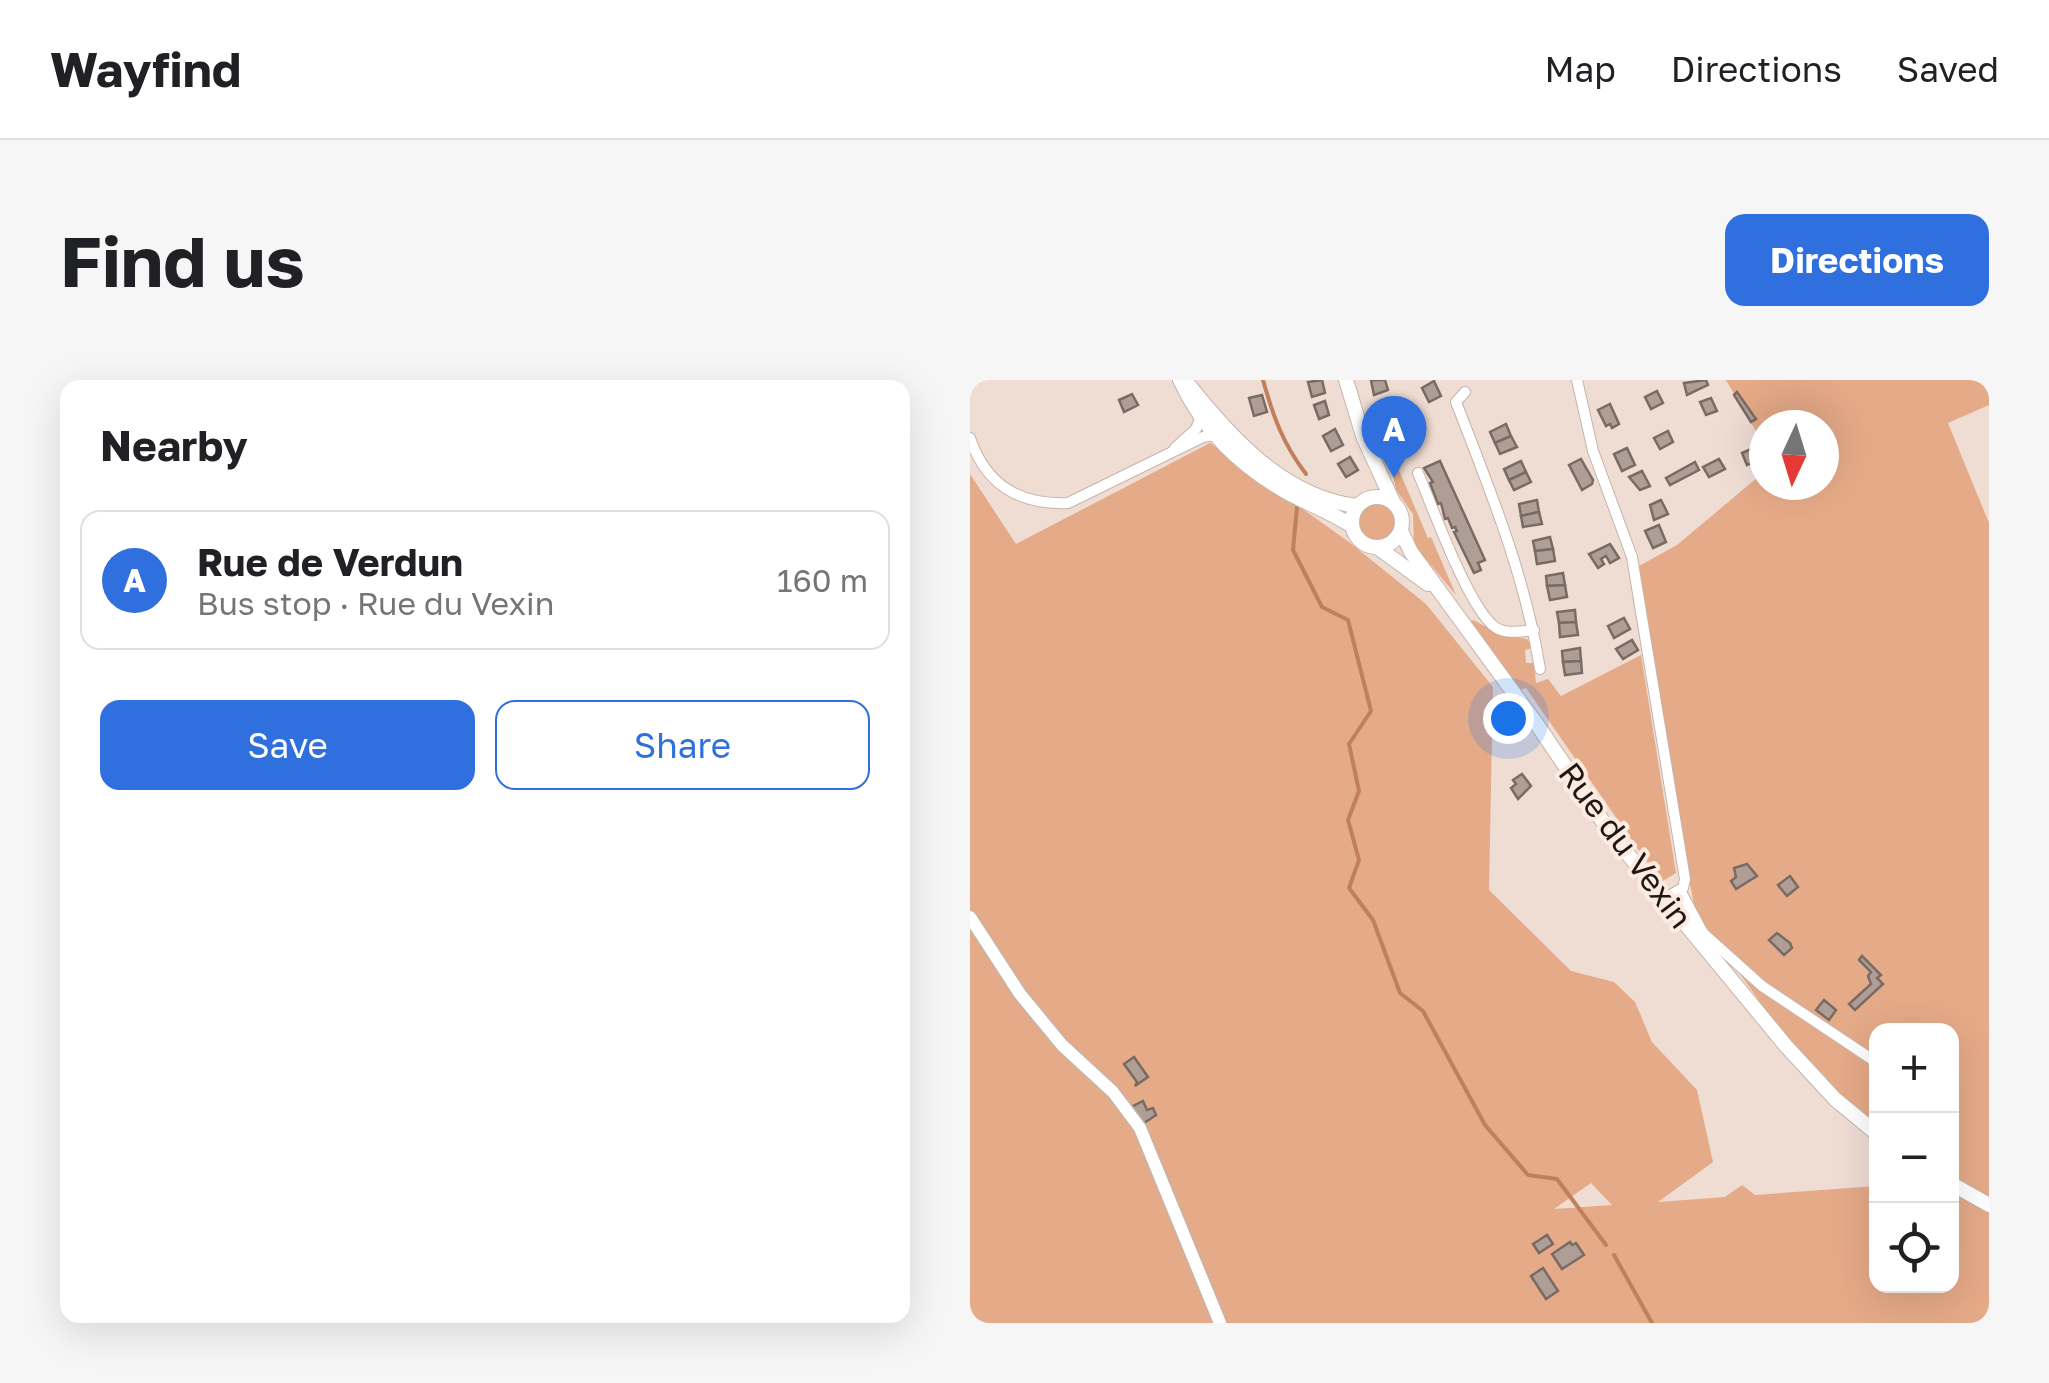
<!DOCTYPE html>
<html lang="en">
<head>
<meta charset="utf-8">
<style>
	body { margin:0; font-family:"Golos Text",sans-serif; background:#f6f6f6; color:#202124 }
	.controls { position:absolute; right:30px; bottom:30px; display:grid; overflow:hidden; border-radius:20px; box-shadow:0 10px 40px #0002 }
	.controls button { width:90px; height:90px; display:grid; place-items:center; padding:0; border:0; border-bottom:2px solid #e0e0e0; background:#fff; color:#202124; font:50px sans-serif }
	.compass { position:absolute; left:779px; top:30px; width:90px; height:90px; border-radius:50%; background:#fff; box-shadow:0 10px 40px #0002; rotate:184deg }
	.you { position:absolute; left:538px; top:338px; width:35px; height:35px; margin:-25px; border:8px solid #fff; border-radius:50%; background:#1a73e8; box-shadow:0 0 0 15px #1a73e833 }
	.badge { display:grid; place-items:center; width:65px; height:65px; border-radius:50%; background:#2f70de; color:#fff; font-size:32px; font-weight:700 }
	.pin { position:absolute; translate:-50% -82px; filter:drop-shadow(0 2px 5px #0008) }
	.pin::after { content:''; position:absolute; top:52px; width:35px; height:30px; background:inherit; clip-path:polygon(0 0,100% 0,50% 100%) }
	.list { margin:0; padding:0; list-style:none }
	h2 { display:flex; justify-content:space-between; align-items:center; height:130px; margin:0; padding:0 40px; font-size:42px }
	h2 small { font-size:32px; font-weight:400; color:#757577 }
	.list li { display:grid; grid-template-columns:65px 1fr auto; gap:30px; align-items:center; box-sizing:border-box; height:140px; margin:0 20px 20px; padding:0 20px; border:2px solid #e0e0e0; border-radius:20px }
	.list b { display:block; font-size:38px; white-space:nowrap }
	.list p { margin:0; font-size:32px; white-space:nowrap; color:#757577 }
	.list em { font-size:32px; font-style:normal; color:#757577 }
	.actions { display:flex; gap:20px; padding:30px 40px }
	.actions a { flex:1; padding:22px 0; border:2px solid #2f70de; border-radius:20px; text-align:center; font-size:35px; color:#2f70de }
	.actions .main { background:#2f70de; color:#fff }
	.icon { flex:none; width:55px; height:55px; fill:none; stroke:currentColor; stroke-width:2; stroke-linecap:round; stroke-linejoin:round }
	.map { position:relative; flex:none; width:1019px; height:943px; overflow:hidden; border-radius:20px }
	header { display:flex; align-items:center; gap:60px; box-sizing:border-box; height:140px; padding:0 50px; background:#fff; border-bottom:2px solid #e0e0e0 }
	header strong { font-size:48px }
	nav { display:flex; gap:55px; margin-inline-start:auto; font-size:35px }
	.intro { display:flex; align-items:center; justify-content:space-between; box-sizing:border-box; height:240px; padding:0 60px }
	h1 { margin:0; font-size:70px }
	.button { padding:25px 45px; border-radius:20px; background:#2f70de; color:#fff; font-size:35px; font-weight:700 }
	main { display:flex; gap:60px; padding:0 60px }
	aside { flex:1; background:#fff; border-radius:20px; box-shadow:0 10px 40px #0002 }
	.map>svg:first-child { display:block }
</style>
</head>
<body>
<header>
<strong>Wayfind</strong>
<nav><a>Map</a><a>Directions</a><a>Saved</a></nav>
</header>
<div class="intro"><h1>Find us</h1><a class="button">Directions</a></div>
<main>
<aside>
<h2>Nearby<small></small></h2>
<ul class="list">
<li><span class="badge">A</span><div><b>Rue de Verdun</b><p>Bus stop · Rue du Vexin</p></div><em>160 m</em></li>
</ul>
<div class="actions"><a class="main">Save</a><a>Share</a></div>
</aside>
<div class="map">
<svg width="1019" height="943" viewBox="0 0 1019 943">
	<rect width="100%" height="100%" fill="#efddd4"/>
	<g fill="#e5aa88" fill-rule="evenodd">
		<path d="M756,0h263v25l-41,18 41,100v800h-1019v-849l46,70 194,-101 139,99 77,62 67,83 -4,203 82,81 43,11 21,20 17,40 45,48 16,72 -55,40 67,-5 17,-12 13,10 121,-9v100h76v-255h-76v95l-78,-71 -103,-144 -47,-263 -9,-82 38,-21 87,-73v13h60v-60h-60v20zM621,803l21,22 -58,4z"/>
		<polygon points="428,88 458,158 461,157 486,215 444,165 443,134 426,110 422,90"/>
		<circle cx="407" cy="143" r="19"/>
		<polygon points="503,240 532,255 557,259 563,268 555,270 556,283 564,283 566,303 578,299 591,316 671,275 706,493 691,502 556,308 549,310 501,241"/>
	</g>
	<g fill="none" stroke-linecap="round" stroke-linejoin="round">
		<g stroke="#c1805c" stroke-width="4">
			<path d="M293,0c10,36 20,64 43,94"/>
			<polyline points="327,127 323,170 352,227 378,240 401,331 379,364 389,411 378,440 389,480 379,508 403,540 430,613 453,631 515,745 558,795 587,799 636,865"/>
			<polyline points="644,875 682,943"/>
		</g>
	</g>
	<g fill="#af9e95" stroke="#7a6b62" stroke-width="2.5">
		<polygon points="352,0 355,13 342,17 338,2"/>
		<polygon points="401,0 415,0 418,10 404,15"/>
		<polygon points="736,0 738,5 717,15 714,3"/>
		<polygon points="464,1 471,16 459,22 452,8"/>
		<polygon points="687,11 693,23 681,29 675,17"/>
		<polygon points="767,12 786,39 781,42 764,15"/>
		<polygon points="162,14 168,25 154,32 149,20"/>
		<polygon points="292,15 297,32 284,36 279,18"/>
		<polygon points="741,18 747,31 736,35 730,22"/>
		<polygon points="355,21 359,35 349,39 344,25"/>
		<polygon points="426,21 434,35 422,41 414,27"/>
		<polygon points="640,24 649,44 642,48 640,44 636,46 628,30"/>
		<polygon points="536,44 541,56 525,63 520,52"/>
		<polygon points="437,48 448,59 439,70 427,59"/>
		<polygon points="365,49 373,65 361,71 353,56"/>
		<polygon points="698,51 703,62 690,69 684,58"/>
		<polygon points="541,56 547,67 530,74 525,63"/>
		<polygon points="786,67 791,79 777,85 772,73"/>
		<polygon points="657,68 665,85 652,91 644,74"/>
		<polygon points="380,77 388,90 376,97 368,84"/>
		<polygon points="611,79 623,100 622,104 612,110 599,85"/>
		<polygon points="749,79 755,89 739,97 733,87"/>
		<polygon points="470,81 515,180 508,183 511,190 504,193 484,152 487,151 485,147 482,148 478,138 475,139 471,123 468,124 460,103 463,102 454,88"/>
		<polygon points="551,81 556,92 539,100 534,89"/>
		<polygon points="725,82 729,90 700,105 696,98"/>
		<polygon points="672,91 680,106 670,110 659,97"/>
		<polygon points="556,92 561,102 544,110 539,100"/>
		<polygon points="567,120 569,132 551,136 549,124"/>
		<polygon points="691,120 698,134 684,140 680,125"/>
		<polygon points="569,132 572,144 553,147 551,136"/>
		<polygon points="689,145 696,162 683,168 675,151"/>
		<polygon points="580,157 583,169 565,171 563,161"/>
		<polygon points="640,164 649,178 640,183 636,176 631,179 634,184 628,188 619,174"/>
		<polygon points="583,169 585,181 567,184 565,171"/>
		<polygon points="593,193 595,205 577,206 576,196"/>
		<polygon points="595,205 597,217 580,220 577,206"/>
		<polygon points="605,230 606,242 589,243 587,232"/>
		<polygon points="654,238 660,249 644,258 638,246"/>
		<polygon points="606,242 608,255 590,257 589,243"/>
		<polygon points="662,260 668,270 653,279 646,269"/>
		<polygon points="610,268 611,281 593,282 592,271"/>
		<polygon points="611,281 612,293 595,295 593,282"/>
		<polygon points="552,394 561,406 548,419 541,408 546,404 543,400"/>
		<polygon points="777,484 787,496 766,509 761,501 766,497 764,488"/>
		<polygon points="820,496 828,507 817,516 808,505"/>
		<polygon points="807,553 820,563 822,568 814,575 799,560"/>
		<polygon points="892,576 911,595 907,598 913,604 885,630 879,624 901,604 898,596 901,592 889,580"/>
		<polygon points="854,620 866,630 859,640 846,630"/>
		<polygon points="164,677 178,697 165,706 167,702 154,684"/>
		<polygon points="173,721 177,730 183,728 186,735 171,745 161,727"/>
		<polygon points="577,855 583,864 569,873 563,864"/>
		<polygon points="600,862 602,865 606,863 614,875 592,889 582,874"/>
		<polygon points="573,888 588,911 576,919 561,896"/>
	</g>
	<g fill="none" stroke-linecap="round" stroke-linejoin="round">
		<defs>
			<g id="minor">
				<polyline points="607,0 623,71 662,177 715,499 713,508 695,518"/>
				<path d="M495,12l-9,10c34,88 69,173 84,267"/>
				<path d="M0,58c16,47 49,67 98,65l135,-66 17,-3"/>
				<polyline points="205,68 226,49 230,39"/>
				<path d="M448,93c15,35 50,134 77,154 11,8 27,4 39,3"/>
				<polyline points="710,510 733,553 792,606 906,682"/>
			</g>
			<polyline id="tertiary" points="0,537 50,614 92,665 143,712 170,748 250,943"/>
			<g id="secondary">
				<path d="M210,0c24,51 59,85 108,113 22,12 43,19 64,33"/>
				<polyline points="376,0 393,56 423,122"/>
				<path d="M218,4c43,54 96,113 169,122"/>
				<circle cx="407" cy="142" r="25"/>
				<polyline points="431,151 441,172 568,346 642,455 816,666 865,719 906,753"/>
				<polyline points="407,167 458,204"/>
				<polyline points="982,804 1019,825"/>
			</g>
		</defs>
		<use href="#minor" stroke="#c5b4aa" stroke-width="12"/>
		<use href="#tertiary" stroke="#c5b4aa" stroke-width="15"/>
		<use href="#secondary" stroke="#c5b4aa" stroke-width="16"/>
		<use href="#minor" stroke="#fff" stroke-width="10"/>
		<use href="#tertiary" stroke="#fff" stroke-width="12"/>
		<use href="#secondary" stroke="#fff" stroke-width="14"/>
	</g>
	<g text-anchor="middle" dominant-baseline="central" stroke-width="8" stroke-linejoin="round" paint-order="stroke">
		<g font-size="32" fill="#1e1815" stroke="#fdeae1">
			<text transform="translate(656 465) rotate(53)">Rue du Vexin</text>
		</g>
	</g>
</svg>
<div class="controls">
<button>+</button>
<button>−</button>
<button><svg class="icon" aria-label="locate" viewBox="0 0 24 24"><circle cx="12" cy="12" r="6"/><path d="M12 2v4M12 18v4M2 12h4M18 12h4"/></svg></button>
</div>
<svg class="compass" viewBox="-18 -18 36 36"><path d="M0-13l5 13h-10z" fill="#e53935"/><path d="M0 13l5-13h-10z" fill="#757577"/></svg>
<div class="you"></div>
<div class="pin badge" style="left:424px;top:98px">A</div>
</div>
</main>
</body>
</html>
